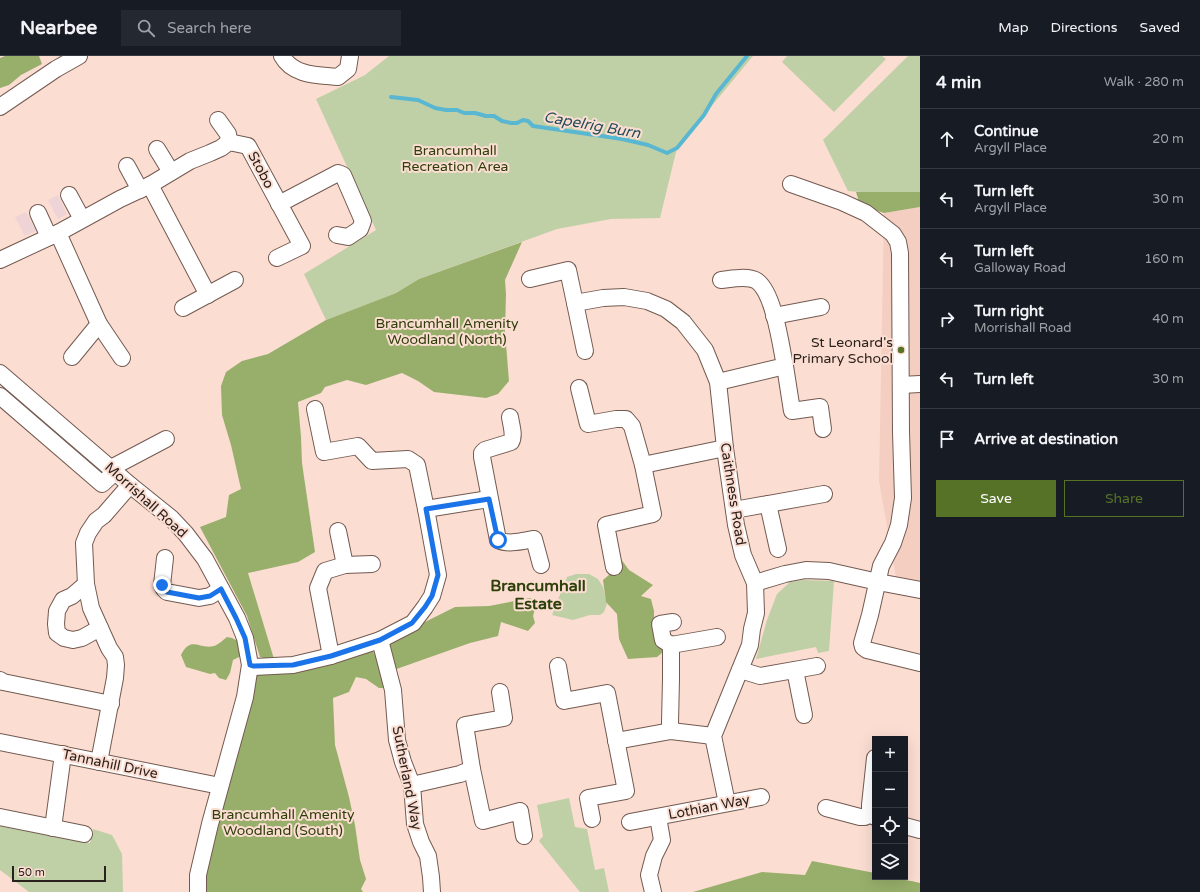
<!DOCTYPE html>
<html lang="en">
<head>
<meta charset="utf-8">
<style>
	body { margin:0; font-family:"Varela Round",sans-serif; background:#242831; color:#f1f3f6 }
	.controls { position:absolute; right:12px; bottom:12px; display:grid; overflow:hidden; border-radius:0px; box-shadow:0 4px 16px #0002 }
	.controls button { width:36px; height:36px; display:grid; place-items:center; padding:0; border:0; border-bottom:1px solid #363941; background:#171b24; color:#f1f3f6; font:20px sans-serif }
	.scale { position:absolute; left:12px; bottom:10px; width:94px; box-sizing:border-box; padding-left:4px; border:2px solid #2b211c; border-top:0; font-size:11px; line-height:14px; white-space:nowrap; color:#2b211c; -webkit-text-stroke:3px #fbddd2; paint-order:stroke }
	.stop { position:absolute; width:12px; height:12px; margin:-9px; border:3px solid #1a73e8; border-radius:50%; background:#fff }
	.stop.end { background:#1a73e8; border-color:#fff; box-shadow:0 1px 4px #0008 }
	.list { margin:0; padding:0; list-style:none }
	h2 { display:flex; justify-content:space-between; align-items:center; height:52px; margin:0; padding:0 16px; font-size:17px }
	h2 small { font-size:13px; font-weight:400; color:#9ea1a6 }
	.list li { display:grid; grid-template-columns:26px 1fr auto; gap:12px; align-items:center; box-sizing:border-box; height:60px; padding:0 16px; border-top:1px solid #363941 }
	.list b { display:block; font-size:15px; white-space:nowrap }
	.list p { margin:0; font-size:13px; white-space:nowrap; color:#9ea1a6 }
	.list em { font-size:13px; font-style:normal; color:#9ea1a6 }
	.actions { display:flex; gap:8px; padding:12px 16px }
	.actions a { flex:1; padding:9px 0; border:1px solid #567227; border-radius:0px; text-align:center; font-size:14px; color:#567227 }
	.actions .main { background:#567227; color:#fff }
	.icon { flex:none; width:22px; height:22px; fill:none; stroke:currentColor; stroke-width:2; stroke-linecap:round; stroke-linejoin:round }
	.map { position:relative; flex:none; width:920px; height:836px; overflow:hidden }
	header { display:flex; align-items:center; gap:24px; box-sizing:border-box; height:56px; padding:0 20px; background:#171b24; border-bottom:1px solid #363941 }
	header strong { font-size:19px }
	nav { display:flex; gap:22px; margin-inline-start:auto; font-size:14px }
	.search { width:280px; height:36px; background:#242831; display:flex; align-items:center; gap:10px; box-sizing:border-box; padding:0 14px; border-radius:0px; color:#9ea1a6; font-size:15px }
	main { display:flex }
	aside { flex:1; background:#171b24 }
	.map>svg:first-child { display:block }
</style>
</head>
<body>
<header>
<strong>Nearbee</strong>
<div class="search"><svg class="icon" aria-label="search" viewBox="0 0 24 24"><circle cx="10" cy="10" r="6"/><path d="M15 15l6 6"/></svg>Search here</div>
<nav><a>Map</a><a>Directions</a><a>Saved</a></nav>
</header>
<main>
<div class="map">
<svg width="920" height="836" viewBox="0 0 920 836">
	<rect width="100%" height="100%" fill="#fbddd2"/>
	<g fill="#eed3d7">
		<polygon points="58,139 67,158 58,163 48,144"/>
		<polygon points="26,156 36,175 25,180 15,161"/>
	</g>
	<polygon fill="#f4cec1" points="920,151 920,525 896,521 879,425 884,157"/>
	<g fill="#c0d0a6">
		<polygon points="389,0 753,0 677,92 660,162 611,163 557,173 419,223 396,237 326,264 304,218 376,174 316,43 365,19"/>
		<polygon points="787,0 882,0 886,3 834,56 782,6"/>
		<polygon points="908,0 920,0 920,141 848,135 823,84"/>
		<polygon points="576,518 589,518 598,523 603,531 607,548 604,556 600,559 590,559 573,564 552,559 567,521"/>
		<polygon points="804,524 834,525 829,595 818,597 816,591 756,603 767,564 777,538 790,526"/>
		<polygon points="569,742 575,771 587,773 595,814 604,812 609,836 580,836 539,785 543,780 537,749"/>
		<polygon points="0,766 90,787 93,773 112,779 122,798 123,836 29,836 0,814"/>
	</g>
	<g fill="#98af6b">
		<polygon points="5,0 39,0 42,8 21,19 9,29 0,32 0,2"/>
		<polygon points="856,136 920,136 920,151 884,157 860,149"/>
		<polygon points="522,186 505,224 506,238 505,276 509,325 498,338 486,342 434,336 418,325 402,317 366,329 347,324 325,331 321,337 298,346 301,381 302,407 315,496 298,506 248,517 274,603 267,603 260,601 247,560 200,471 226,461 229,439 241,433 231,389 222,359 221,330 226,316 242,305 268,298 326,264 396,237 419,223"/>
		<polygon points="615,495 629,514 653,529 641,540 651,543 654,555 654,570 663,579 663,596 657,601 628,603 619,583 617,558 606,546 603,524 610,518"/>
		<polygon points="530,542 537,546 533,560 535,567 528,575 501,566 498,580 470,587 388,616 390,595 390,587 411,573 455,551 489,550"/>
		<path d="M227,581l5,1 6,3 3,15 -8,4 -3,13 -4,7 -7,-2 -4,-5 -5,1 -24,-7 -5,-12c10,-20 18,-5 33,-9 4,-1 9,-6 13,-9z"/>
		<polygon points="369,587 391,632 379,632 366,623 356,621 349,636 333,642 335,689 349,741 355,769 360,804 366,823 361,833 363,836 198,836 250,609"/>
		<path d="M812,805l63,12v4c17,0 28,2 45,6v9h-227l69,-20 43,3z"/>
	</g>
	<g fill="none" stroke-linecap="round" stroke-linejoin="round">
		<polyline stroke="#5ab7d1" stroke-width="4" points="391,41 418,44 435,52 446,54 457,54 464,57 475,57 486,60 494,60 502,65 511,67 517,67 523,64 528,65 533,70 622,83 648,89 667,97 677,92 704,59 716,38 747,0"/>
		<defs>
			<g id="minor">
				<path d="M282,0c11,20 36,19 56,21l10,-8 2,-13"/>
				<polyline points="0,51 56,13 79,0"/>
				<polyline points="218,64 228,78 229,86"/>
				<polyline points="157,93 171,116"/>
				<polyline points="127,110 140,134"/>
				<polyline points="791,128 842,146 866,157 893,178 898,186 900,197 901,376 903,442 899,469 893,487 881,510 870,559 862,587 863,591 867,594 920,607"/>
				<polyline points="150,129 208,239"/>
				<polyline points="69,139 82,163"/>
				<polyline points="279,148 338,117 343,119 363,165 360,173 348,181 337,179"/>
				<polyline points="38,157 49,181"/>
				<polyline points="58,177 99,268 122,302"/>
				<polyline points="0,204 58,177 120,143 150,129 190,105 210,97 221,92 229,86 248,90 302,190 277,202"/>
				<polyline points="530,223 568,214 575,247 603,242 624,241 647,245 666,253 683,266 705,294 718,326 725,392 736,469 743,499 755,527 756,557 752,573 750,589 713,680 727,747"/>
				<polyline points="575,247 585,295"/>
				<polyline points="183,252 235,224"/>
				<polyline points="774,260 821,251"/>
				<polyline points="72,301 99,268"/>
				<polyline points="785,310 792,355 820,351 823,373"/>
				<polyline points="0,317 130,429 171,462 186,478 205,503 237,562 245,582 250,609 245,641 210,768 198,819 198,836"/>
				<path d="M718,326l67,-16c-4,-20 -11,-73 -28,-85 -9,-6 -26,-2 -36,-1"/>
				<polyline points="901,329 920,328"/>
				<polyline points="579,332 588,368 616,363 626,363 632,370 643,409 725,392"/>
				<polyline points="0,340 102,428 115,416"/>
				<path d="M510,361c1,8 5,18 1,25l-26,8 -3,3v4l16,83c11,5 24,1 36,-1l7,26"/>
				<polyline points="111,412 166,383"/>
				<polyline points="768,448 778,493"/>
				<polyline points="426,453 489,443"/>
				<polyline points="734,454 824,438"/>
				<polyline points="338,475 345,509"/>
				<polyline points="165,502 162,529 164,533 167,536 199,542 210,540 221,533"/>
				<polyline points="614,511 606,469 653,458 643,409"/>
				<polyline points="755,527 785,518 806,514 829,515 878,526 920,534"/>
				<polyline points="86,528 72,540 63,544 57,555 56,568 57,577 64,582 73,584 82,582 100,572"/>
				<polyline points="380,584 393,634 397,684 403,706 412,729 415,768 421,786 428,800 431,821 432,836"/>
				<polyline points="671,589 663,584 660,568 673,566"/>
				<polyline points="331,600 318,532 325,515 345,509 372,508"/>
				<polyline points="250,609 253,611 293,609 331,600 380,584 413,567 425,551 432,540 438,519 426,453 417,409 408,403 372,405 358,390 324,396 315,353"/>
				<polyline points="558,610 564,645 607,637 626,735 588,742 592,763"/>
				<polyline points="740,614 760,620 817,610"/>
				<polyline points="795,614 804,659"/>
				<polyline points="0,624 3,626 111,648"/>
				<polyline points="671,675 670,667 671,623 671,589 717,581"/>
				<polyline points="616,685 671,675 713,680"/>
				<polyline points="0,686 220,730"/>
				<polyline points="875,702 870,749 870,758 875,761"/>
				<polyline points="99,706 115,622 116,609 115,601 109,592 91,552 86,528 84,487 88,477 96,465 104,459 130,429"/>
				<polyline points="472,713 483,765 520,755 524,780"/>
				<polyline points="412,729 460,718 472,713 465,669 504,662 500,636"/>
				<polyline points="826,752 860,761 865,761 870,758"/>
				<polyline points="0,761 84,778"/>
				<polyline points="630,766 761,741"/>
				<polyline points="905,770 920,774"/>
				<polyline points="53,772 63,698"/>
				<polyline points="653,836 649,819 654,800 662,784 658,761"/>
			</g>
		</defs>
		<use href="#minor" stroke="#735a50" stroke-width="18"/>
		<use href="#minor" stroke="#fff" stroke-width="16"/>
	</g>
	<g fill="none" stroke-linecap="round" stroke-linejoin="round">
		<polyline stroke="#1a73e8" stroke-width="5" points="162,529 164,533 167,536 199,542 210,540 221,533 236,562 245,582 250,609 253,610 293,609 331,600 380,584 412,567 425,551 432,540 438,519 426,453 489,443 498,484"/>
	</g>
	<circle fill="#567227" stroke="#fbddd2" stroke-width="1.5" cx="901" cy="294" r="4"/>
	<g text-anchor="middle" dominant-baseline="central" stroke-width="4" stroke-linejoin="round" paint-order="stroke">
		<g font-size="14" fill="#2e3d09" stroke="#fbddd2">
			<text x="455" y="94">Brancumhall<tspan x="455" dy="16">Recreation Area</tspan></text>
			<text x="447" y="267">Brancumhall Amenity<tspan x="447" dy="16">Woodland (North)</tspan></text>
			<text x="283" y="758">Brancumhall Amenity<tspan x="283" dy="16">Woodland (South)</tspan></text>
		</g>
		<g font-size="14" fill="#2b211c" stroke="#fbddd2">
			<text transform="translate(261 114) rotate(62)">Stobo</text>
			<text transform="translate(733 438) rotate(81)">Caithness Road</text>
			<text transform="translate(146 444) rotate(42)">Morrishall Road</text>
			<text transform="translate(110 708) rotate(12)">Tannahill Drive</text>
			<text transform="translate(407 722) rotate(79)">Sutherland Way</text>
			<text transform="translate(709 751) rotate(-11)">Lothian Way</text>
		</g>
		<g font-size="14" fill="#2b211c" stroke="#fbddd2" text-anchor="end">
			<text x="893" y="286">St Leonard's<tspan x="893" dy="16">Primary School</tspan></text>
		</g>
		<g font-size="15" font-style="italic" fill="#234d59" stroke="#fbddd2">
			<text transform="translate(592 69) rotate(10)">Capelrig Burn</text>
		</g>
		<g font-size="16" font-weight="bold" fill="#2d400a" stroke="#fbddd2">
			<text x="538" y="530">Brancumhall<tspan x="538" dy="18">Estate</tspan></text>
		</g>
	</g>
</svg>
<div class="controls">
<button>+</button>
<button>−</button>
<button><svg class="icon" aria-label="locate" viewBox="0 0 24 24"><circle cx="12" cy="12" r="6"/><path d="M12 2v4M12 18v4M2 12h4M18 12h4"/></svg></button>
<button><svg class="icon" aria-label="layers" viewBox="0 0 24 24"><path d="M12 4l9 5-9 5-9-5zM3 14l9 5 9-5"/></svg></button>
</div>
<div class="scale">50 m</div>
<div class="stop" style="left:498px;top:484px"></div>
<div class="stop end" style="left:162px;top:529px"></div>
</div>
<aside>
<h2>4 min<small>Walk · 280 m</small></h2>
<ul class="list">
<li><svg class="icon" aria-label="ahead" viewBox="0 0 24 24"><path d="M12 20V5M6 11l6-6 6 6"/></svg><div><b>Continue</b><p>Argyll Place</p></div><em>20 m</em></li>
<li><svg class="icon" aria-label="left" viewBox="0 0 24 24"><path d="M17 20v-9H6M10 6l-5 5 5 5"/></svg><div><b>Turn left</b><p>Argyll Place</p></div><em>30 m</em></li>
<li><svg class="icon" aria-label="left" viewBox="0 0 24 24"><path d="M17 20v-9H6M10 6l-5 5 5 5"/></svg><div><b>Turn left</b><p>Galloway Road</p></div><em>160 m</em></li>
<li><svg class="icon" aria-label="right" viewBox="0 0 24 24"><path d="M7 20v-9h11M14 6l5 5-5 5"/></svg><div><b>Turn right</b><p>Morrishall Road</p></div><em>40 m</em></li>
<li><svg class="icon" aria-label="left" viewBox="0 0 24 24"><path d="M17 20v-9H6M10 6l-5 5 5 5"/></svg><div><b>Turn left</b></div><em>30 m</em></li>
<li><svg class="icon" aria-label="arrive" viewBox="0 0 24 24"><path d="M6 21V4h12l-3 4 3 4H6"/></svg><div><b>Arrive at destination</b></div></li>
</ul>
<div class="actions"><a class="main">Save</a><a>Share</a></div>
</aside>
</main>
</body>
</html>
